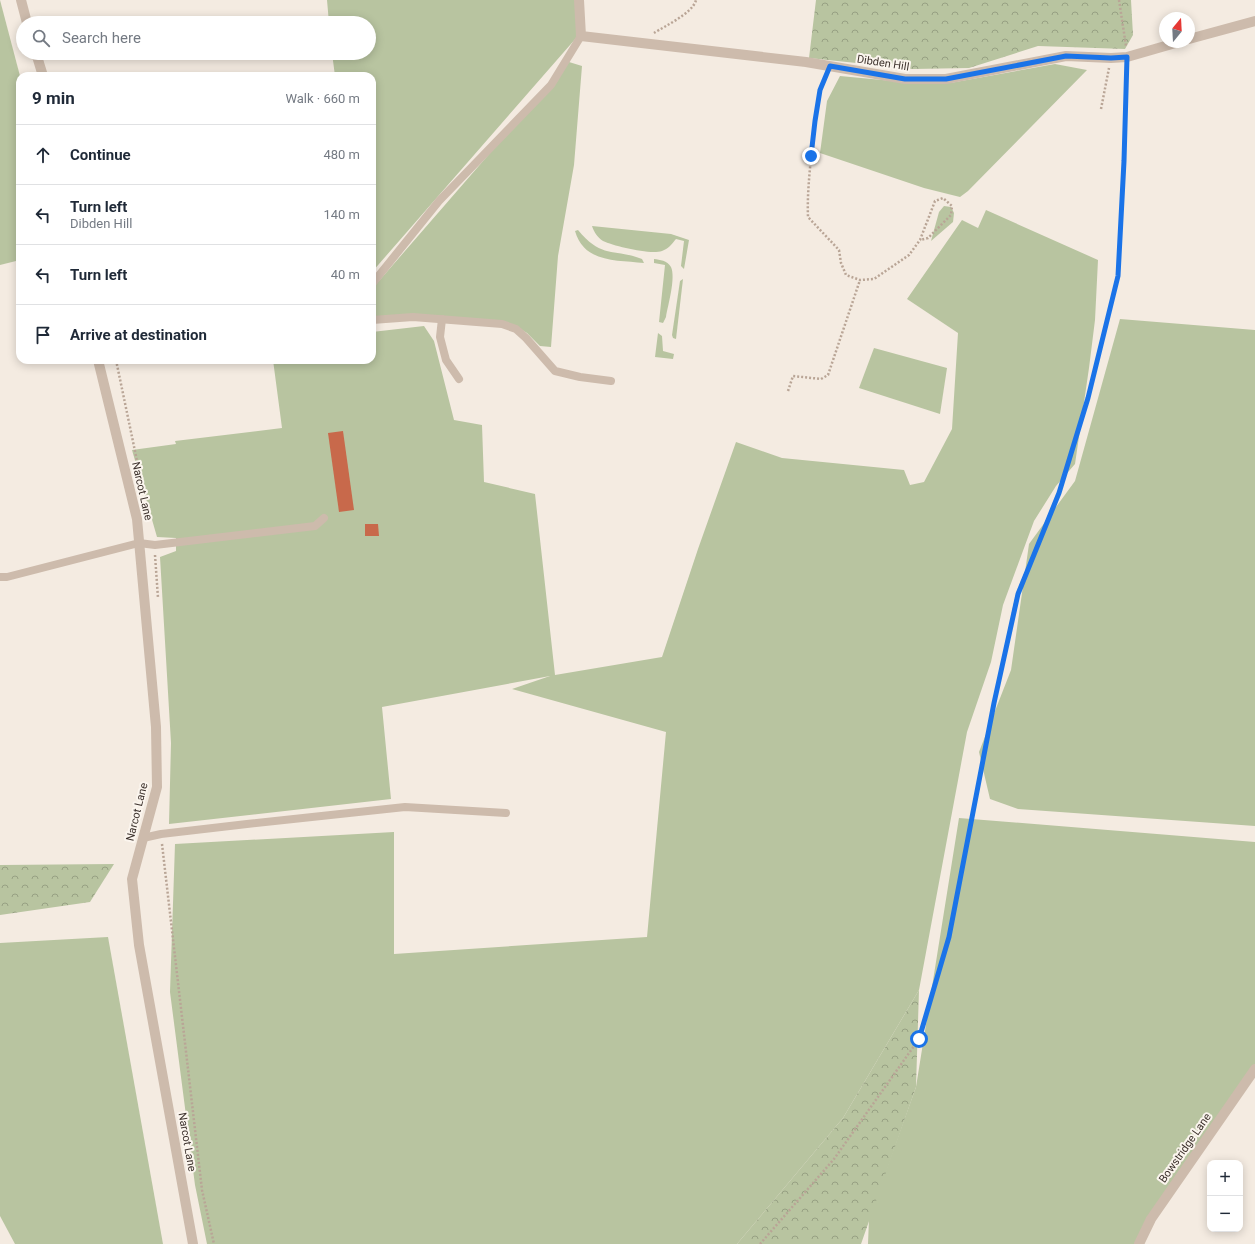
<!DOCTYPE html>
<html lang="en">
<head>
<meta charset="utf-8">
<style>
	body { margin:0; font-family:Roboto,sans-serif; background:#f2f2f3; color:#1f2937 }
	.controls { position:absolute; right:12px; bottom:12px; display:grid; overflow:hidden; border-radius:8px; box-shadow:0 2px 10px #0003 }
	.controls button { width:36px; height:36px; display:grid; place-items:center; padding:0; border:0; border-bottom:1px solid #e0e1e3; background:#fff; color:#1f2937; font:20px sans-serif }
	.compass { position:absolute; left:1159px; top:12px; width:36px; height:36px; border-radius:50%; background:#fff; box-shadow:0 2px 10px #0003; rotate:18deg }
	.stop { position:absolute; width:12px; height:12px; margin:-9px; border:3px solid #1a73e8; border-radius:50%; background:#fff }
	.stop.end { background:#1a73e8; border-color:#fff; box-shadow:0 1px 4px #0008 }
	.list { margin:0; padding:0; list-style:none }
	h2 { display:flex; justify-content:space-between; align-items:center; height:52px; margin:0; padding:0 16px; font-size:17px }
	h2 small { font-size:13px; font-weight:400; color:#747a83 }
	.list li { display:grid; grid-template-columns:26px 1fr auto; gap:12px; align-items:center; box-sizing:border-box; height:60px; padding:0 16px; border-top:1px solid #e0e1e3 }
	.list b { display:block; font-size:15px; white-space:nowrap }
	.list p { margin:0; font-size:13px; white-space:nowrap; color:#747a83 }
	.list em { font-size:13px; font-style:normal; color:#747a83 }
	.icon { flex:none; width:22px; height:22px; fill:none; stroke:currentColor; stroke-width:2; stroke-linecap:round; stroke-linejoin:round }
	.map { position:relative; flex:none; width:1255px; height:1244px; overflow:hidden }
	.search { position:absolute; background:#fff; box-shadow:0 2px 10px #0003; left:16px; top:16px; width:360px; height:44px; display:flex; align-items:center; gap:10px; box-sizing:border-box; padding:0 14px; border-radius:22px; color:#747a83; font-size:15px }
	.panel { position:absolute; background:#fff; box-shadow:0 2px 10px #0003; left:16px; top:72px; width:360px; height:292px; border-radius:12px }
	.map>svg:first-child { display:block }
</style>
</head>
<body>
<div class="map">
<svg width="1255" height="1244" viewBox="0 0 1255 1244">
	<defs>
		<pattern id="forest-crowns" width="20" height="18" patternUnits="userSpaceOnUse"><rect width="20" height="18" fill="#b8c4a0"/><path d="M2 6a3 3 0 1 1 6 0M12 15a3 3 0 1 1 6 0" fill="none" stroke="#97a083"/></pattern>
	</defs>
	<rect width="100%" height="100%" fill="#f4ebe1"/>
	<g fill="#b8c4a0">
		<polygon points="0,0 20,76 20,260 0,265"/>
		<polygon points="327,0 575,0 577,37 372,272 372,76 335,76 332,53 369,53 369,23 329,23"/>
		<polygon points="569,62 582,66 574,165 558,256 551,347 540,346 527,333 512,324 372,317 372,289"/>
		<polygon points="1055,64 1087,70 968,191 960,197 924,188 820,153 827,101 840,76 914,83 950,83"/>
		<polygon points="944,206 951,207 954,213 953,222 931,241 939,212"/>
		<polygon points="986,210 1098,260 1095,320 1089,368 1075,464 1056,486 1034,521 1003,605 991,662 967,732 919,990 843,1118 737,1244 207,1244 195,1185 170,992 175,844 394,832 394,954 647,937 666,732 512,689 550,676 382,707 391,799 169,824 171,743 160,557 176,551 176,538 157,537 132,450 176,444 175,441 282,428 273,360 372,360 372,332 424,326 434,341 454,420 482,425 484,482 535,494 555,675 662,657 698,549 736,442 782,458 904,470 910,485 924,482 952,429 958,333 907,299 962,220 978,228"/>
		<path d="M592,226l79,8 18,6 -5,29 -3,-3 3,-25 -8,-2c-4,5 -8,10 -14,12 -12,4 -48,-5 -59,-10 -6,-4 -9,-9 -11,-15z"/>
		<path d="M578,230c24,29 35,18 64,29l2,4c-27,-3 -60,0 -69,-32z"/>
		<path d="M654,259c6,1 13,1 17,8 5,11 -3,38 -5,50l-3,6 -4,-1 6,-57 -11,-2z"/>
		<polygon points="683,279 676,339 673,338 672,335 680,281"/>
		<polygon points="1120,319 1255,330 1255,826 1018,809 990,799 979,752 1011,670 1029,544 1075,481"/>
		<polygon points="658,333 662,336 663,351 674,354 673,359 655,357"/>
		<polygon points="874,348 947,368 940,414 859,388"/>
		<polygon points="959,818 1255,842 1255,1069 1139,1244 868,1244 869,1218 916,1087"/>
		<polygon points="108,937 163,1244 15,1244 0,1216 0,943"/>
	</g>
	<g fill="url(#forest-crowns)">
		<polygon points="816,0 1131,0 1133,35 1125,49 1038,46 969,68 913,69 809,58"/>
		<polygon points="114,864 90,902 0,915 0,865"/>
		<polygon points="919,990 916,1087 861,1244 737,1244 843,1118"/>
	</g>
	<g fill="#c8694b">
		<polygon points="343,431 354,510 339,512 328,433"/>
		<polygon points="365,524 378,524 379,536 365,536"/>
	</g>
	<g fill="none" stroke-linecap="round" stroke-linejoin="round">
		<g stroke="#b9a596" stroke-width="2.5" stroke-dasharray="2 2" stroke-linecap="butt">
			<polyline points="1119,0 1126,46"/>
			<path d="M654,33c11,-7 39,-20 42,-33"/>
			<path d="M826,76c-9,22 -11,46 -14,70 -2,24 -5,47 -4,71l31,33 2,13 5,12 14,5 14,-1 35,-24 11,-15 15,-39 8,-3 9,8 -1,9 -23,23 -8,2"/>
			<polyline points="1101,109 1109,68"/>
			<polyline points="116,360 141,480"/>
			<polyline points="788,391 793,376 821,379 828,375 860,280"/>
			<polyline points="155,555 158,598"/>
			<polyline points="162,844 202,1190 214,1244"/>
			<polyline points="760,1244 834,1159 919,1039 949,937 994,703 1017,594 1059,493 1088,397 1118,276 1124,161 1127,67"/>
		</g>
		<g stroke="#cdbbac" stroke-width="8">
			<polyline points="372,284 439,201 551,85 581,36"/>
			<polyline points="442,319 440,337 446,360 459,379"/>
			<polyline points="372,320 413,317 502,324 516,329 526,338 555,371 580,377 611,381"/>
			<polyline points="0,577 7,577 139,543 155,545 315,526 324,518"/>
			<polyline points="143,838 161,834 247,824 405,807 506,813"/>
		</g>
		<g stroke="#cdbbac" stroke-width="10">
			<polyline points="579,0 581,36 806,62 905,79 946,79 1066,56 1111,58 1127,57 1179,42"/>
			<polyline points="1189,39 1255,21"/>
			<polyline points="1139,1244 1151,1219 1255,1069"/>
		</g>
		<g stroke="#cdbbac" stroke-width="10">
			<polyline points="21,0 27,23"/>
			<polyline points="36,53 43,76"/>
			<polyline points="98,360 137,519 156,727 157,787 132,879 139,945 193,1244"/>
		</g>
	</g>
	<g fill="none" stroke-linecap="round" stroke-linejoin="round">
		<polyline stroke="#1a73e8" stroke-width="5" points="811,156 815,121 820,90 830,66 905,79 946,79 1066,56 1111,58 1127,57 1124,161 1118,276 1088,398 1059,493 1018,594 994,703 949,937 919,1039"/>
	</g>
	<g text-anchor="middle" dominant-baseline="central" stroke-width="4" stroke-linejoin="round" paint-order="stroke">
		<g font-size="11" fill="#3b302b" stroke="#fbf5ee">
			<text transform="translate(883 63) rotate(9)">Dibden Hill</text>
			<text transform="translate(142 491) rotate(77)">Narcot Lane</text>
			<text transform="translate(137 812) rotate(-76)">Narcot Lane</text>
			<text transform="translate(187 1142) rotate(80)">Narcot Lane</text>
			<text transform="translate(1185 1148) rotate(-55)">Bowstridge Lane</text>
		</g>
	</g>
</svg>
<div class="controls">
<button>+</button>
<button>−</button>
</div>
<svg class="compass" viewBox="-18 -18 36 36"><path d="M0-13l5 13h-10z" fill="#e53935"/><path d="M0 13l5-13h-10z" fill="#747a83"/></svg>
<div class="stop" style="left:919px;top:1039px"></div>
<div class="stop end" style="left:811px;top:156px"></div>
<div class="search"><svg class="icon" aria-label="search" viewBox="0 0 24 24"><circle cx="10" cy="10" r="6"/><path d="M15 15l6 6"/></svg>Search here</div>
<section class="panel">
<h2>9 min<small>Walk · 660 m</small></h2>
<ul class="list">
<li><svg class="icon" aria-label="ahead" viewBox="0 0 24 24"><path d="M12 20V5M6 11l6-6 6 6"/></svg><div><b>Continue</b></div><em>480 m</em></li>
<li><svg class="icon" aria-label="left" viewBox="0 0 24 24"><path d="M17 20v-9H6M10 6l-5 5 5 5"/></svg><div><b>Turn left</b><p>Dibden Hill</p></div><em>140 m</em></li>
<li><svg class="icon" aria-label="left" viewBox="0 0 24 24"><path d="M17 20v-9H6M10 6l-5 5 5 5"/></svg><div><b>Turn left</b></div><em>40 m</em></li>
<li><svg class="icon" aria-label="arrive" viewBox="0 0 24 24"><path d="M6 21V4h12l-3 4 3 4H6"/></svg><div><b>Arrive at destination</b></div></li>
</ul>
</section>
</div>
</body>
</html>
